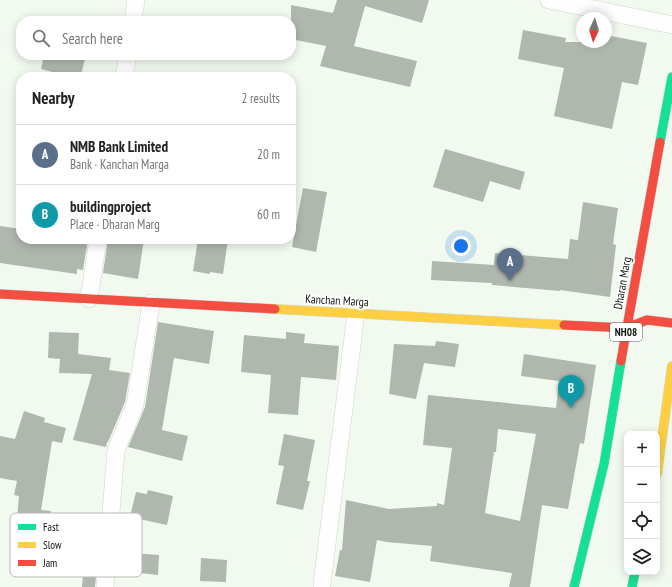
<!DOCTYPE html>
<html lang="en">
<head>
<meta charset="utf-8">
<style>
	body { margin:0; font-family:"PT Sans Narrow",sans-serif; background:#f2f2f2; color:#222 }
	.controls { position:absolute; right:12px; bottom:12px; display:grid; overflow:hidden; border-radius:8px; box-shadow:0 2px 10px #0003 }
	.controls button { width:36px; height:36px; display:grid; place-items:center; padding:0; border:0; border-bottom:1px solid #e0e0e0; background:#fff; color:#222; font:20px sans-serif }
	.compass { position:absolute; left:576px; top:12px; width:36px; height:36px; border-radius:50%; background:#fff; box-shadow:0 2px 10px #0003; rotate:184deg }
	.you { position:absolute; left:461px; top:246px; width:14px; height:14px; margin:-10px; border:3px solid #fff; border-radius:50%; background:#1a73e8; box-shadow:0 0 0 6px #1a73e833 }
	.badge { display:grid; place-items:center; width:26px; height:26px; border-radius:50%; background:#0f766e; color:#fff; font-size:13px; font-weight:700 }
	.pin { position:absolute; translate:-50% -33px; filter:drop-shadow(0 1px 2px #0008) }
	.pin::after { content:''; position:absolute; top:21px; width:14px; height:12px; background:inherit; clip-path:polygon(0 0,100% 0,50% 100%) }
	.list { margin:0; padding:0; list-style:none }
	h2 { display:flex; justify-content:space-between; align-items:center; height:52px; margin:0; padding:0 16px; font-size:17px }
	h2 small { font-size:13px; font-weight:400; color:#767676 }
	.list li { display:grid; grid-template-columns:26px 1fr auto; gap:12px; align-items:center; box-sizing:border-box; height:60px; padding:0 16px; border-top:1px solid #e0e0e0 }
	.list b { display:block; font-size:15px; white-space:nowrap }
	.list p { margin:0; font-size:13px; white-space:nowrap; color:#767676 }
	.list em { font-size:13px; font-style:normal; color:#767676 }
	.icon { flex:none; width:22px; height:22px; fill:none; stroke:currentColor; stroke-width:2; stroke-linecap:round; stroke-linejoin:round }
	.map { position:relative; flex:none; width:672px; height:587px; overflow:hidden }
	.search { position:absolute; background:#fff; box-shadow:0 2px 10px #0003; left:16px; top:16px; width:280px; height:44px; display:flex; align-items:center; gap:10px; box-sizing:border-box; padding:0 14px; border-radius:16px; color:#767676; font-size:15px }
	.panel { position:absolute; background:#fff; box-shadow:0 2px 10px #0003; left:16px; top:72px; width:280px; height:172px; border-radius:16px }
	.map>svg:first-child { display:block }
</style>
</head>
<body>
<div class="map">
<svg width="672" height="587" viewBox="0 0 672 587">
	<rect width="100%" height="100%" fill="#f2faef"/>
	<g fill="#b0b7ae" fill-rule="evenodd">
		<polygon points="337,0 429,0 422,23 365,6 354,46 417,61 410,87 320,66 326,46 291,39 291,5 333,13"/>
		<polygon points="523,30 566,38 565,42 606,42 606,35 647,43 638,85 622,82 612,129 554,116 564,68 518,59"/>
		<polygon points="44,55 86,55 81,75 68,72 67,76 41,69"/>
		<polygon points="445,149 525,172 520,190 490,181 483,202 433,187"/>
		<polygon points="303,188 327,192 316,252 292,247"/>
		<polygon points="583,202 618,208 613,244 616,245 610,297 560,290 560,291 492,285 492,283 431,280 432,261 494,265 495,253 568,259 570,239 578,240"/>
		<polygon points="0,226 21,229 21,239 88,239 83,270 77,269 77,274 0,263"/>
		<polygon points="108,239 144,239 138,279 103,273"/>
		<polygon points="198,239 228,239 223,274 210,272 210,274 193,271"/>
		<polygon points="158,322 214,331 209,364 174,358 162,430 188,436 182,461 128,447 145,407"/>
		<polygon points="49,332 79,333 78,354 111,358 109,370 130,373 125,402 108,442 107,442 106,447 73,440 92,374 59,373 60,359 48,358"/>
		<polygon points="286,332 305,334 304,343 339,346 336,380 301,377 298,415 268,413 271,375 241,372 244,335 286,339"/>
		<polygon points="436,341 459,344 455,367 424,363 416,399 389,394 394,344 435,346"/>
		<path d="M524,354l72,11 -12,79 -4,-1 -12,66 -26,-4 -12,82h-21l3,-14 -82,-12 2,-15 -46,-4 -9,-2 -7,42 -35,-6 5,-26h2l4,-50 43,9 48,-3v-3l7,2 8,-57 -29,-3 5,-50 128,13 3,-27 -38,-5zM498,429l38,5 -16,87 -35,-8 9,-61h2z"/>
		<polygon points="24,411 45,418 44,422 66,428 62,443 52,441 41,510 51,511 48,544 15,541 19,496 14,495 17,481 0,478 0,436 15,439"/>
		<polygon points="284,434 315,440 307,481 310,481 303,510 276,504 284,466 278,465"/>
		<polygon points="148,490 173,496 167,525 130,517 136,492 147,494"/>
		<polygon points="118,552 159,555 158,575 140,573 140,570 116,569"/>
		<polygon points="201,558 227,560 226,582 200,581"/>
		<polygon points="84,564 97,566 95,587 82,587"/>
	</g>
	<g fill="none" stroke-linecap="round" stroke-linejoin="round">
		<defs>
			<g id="street">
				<polyline points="549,0 672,25"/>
				<polyline points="133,21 136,0"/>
				<polyline points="124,77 128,55"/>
				<polyline points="89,299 98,239"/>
				<polyline points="322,584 356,313"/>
				<polyline points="105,587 116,450 135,405 151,303"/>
			</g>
			<g id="fast">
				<polyline points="660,142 672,77"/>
				<polyline points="574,587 604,464 621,361"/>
				<polyline points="632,587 635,572"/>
			</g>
			<g id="slow">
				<polyline points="275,309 564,325"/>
				<polyline points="657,474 672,366"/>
			</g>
			<g id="jam">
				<polyline points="0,294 275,309"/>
				<polyline points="564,325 626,328 647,320 672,323"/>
				<polyline points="621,361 660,142"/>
			</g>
		</defs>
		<use href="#street" stroke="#ced5cb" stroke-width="18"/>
		<use href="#fast" stroke="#ced5cb" stroke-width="10"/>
		<use href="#slow" stroke="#ced5cb" stroke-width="10"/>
		<use href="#jam" stroke="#ced5cb" stroke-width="10"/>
		<use href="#street" stroke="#fdfefd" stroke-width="17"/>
		<use href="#fast" stroke="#16e098" stroke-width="9"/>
		<use href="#slow" stroke="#ffcf43" stroke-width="9"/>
		<use href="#jam" stroke="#f24e42" stroke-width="9"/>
	</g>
	<g text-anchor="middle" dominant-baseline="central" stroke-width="4" stroke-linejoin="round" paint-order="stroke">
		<rect fill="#fff" stroke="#575b56" stroke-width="1" x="610" y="323" width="32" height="18" rx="3"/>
		<g font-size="11" font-weight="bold" fill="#0f150d">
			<text x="626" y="332">NH08</text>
		</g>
		<g font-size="12" fill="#0f150d" stroke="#fff">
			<text transform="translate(622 283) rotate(-80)">Dharan Marg</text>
			<text transform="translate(337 300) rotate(3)">Kanchan Marga</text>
		</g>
	</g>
	<rect x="10" y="513" width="132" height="64" rx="6" fill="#fff" stroke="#b7b9b6" stroke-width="1"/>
	<rect x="18" y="524" width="18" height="6" fill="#16e098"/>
	<rect x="18" y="542" width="18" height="6" fill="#ffcf43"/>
	<rect x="18" y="560" width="18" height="6" fill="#f24e42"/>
	<g font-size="11" fill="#0f150d">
		<text x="43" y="531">Fast</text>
		<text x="43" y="549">Slow</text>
		<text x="43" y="567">Jam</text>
	</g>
</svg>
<div class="controls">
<button>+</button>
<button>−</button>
<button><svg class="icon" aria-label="locate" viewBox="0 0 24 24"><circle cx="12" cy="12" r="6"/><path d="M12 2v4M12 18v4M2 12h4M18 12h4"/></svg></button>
<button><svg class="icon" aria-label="layers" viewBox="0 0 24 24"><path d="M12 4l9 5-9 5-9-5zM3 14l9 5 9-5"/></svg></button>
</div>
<svg class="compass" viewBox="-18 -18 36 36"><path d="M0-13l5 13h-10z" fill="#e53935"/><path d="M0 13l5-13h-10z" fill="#767676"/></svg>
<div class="you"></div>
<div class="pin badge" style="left:510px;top:281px;background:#5c6f8a">A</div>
<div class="pin badge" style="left:571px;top:408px;background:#0f9aa8">B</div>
<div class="search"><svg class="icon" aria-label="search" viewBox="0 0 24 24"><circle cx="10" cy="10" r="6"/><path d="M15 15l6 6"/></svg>Search here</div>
<section class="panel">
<h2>Nearby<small>2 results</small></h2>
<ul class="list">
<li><span class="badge" style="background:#5c6f8a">A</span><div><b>NMB Bank Limited</b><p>Bank · Kanchan Marga</p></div><em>20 m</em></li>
<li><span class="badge" style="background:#0f9aa8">B</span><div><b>buildingproject</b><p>Place · Dharan Marg</p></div><em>60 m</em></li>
</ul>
</section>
</div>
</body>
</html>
